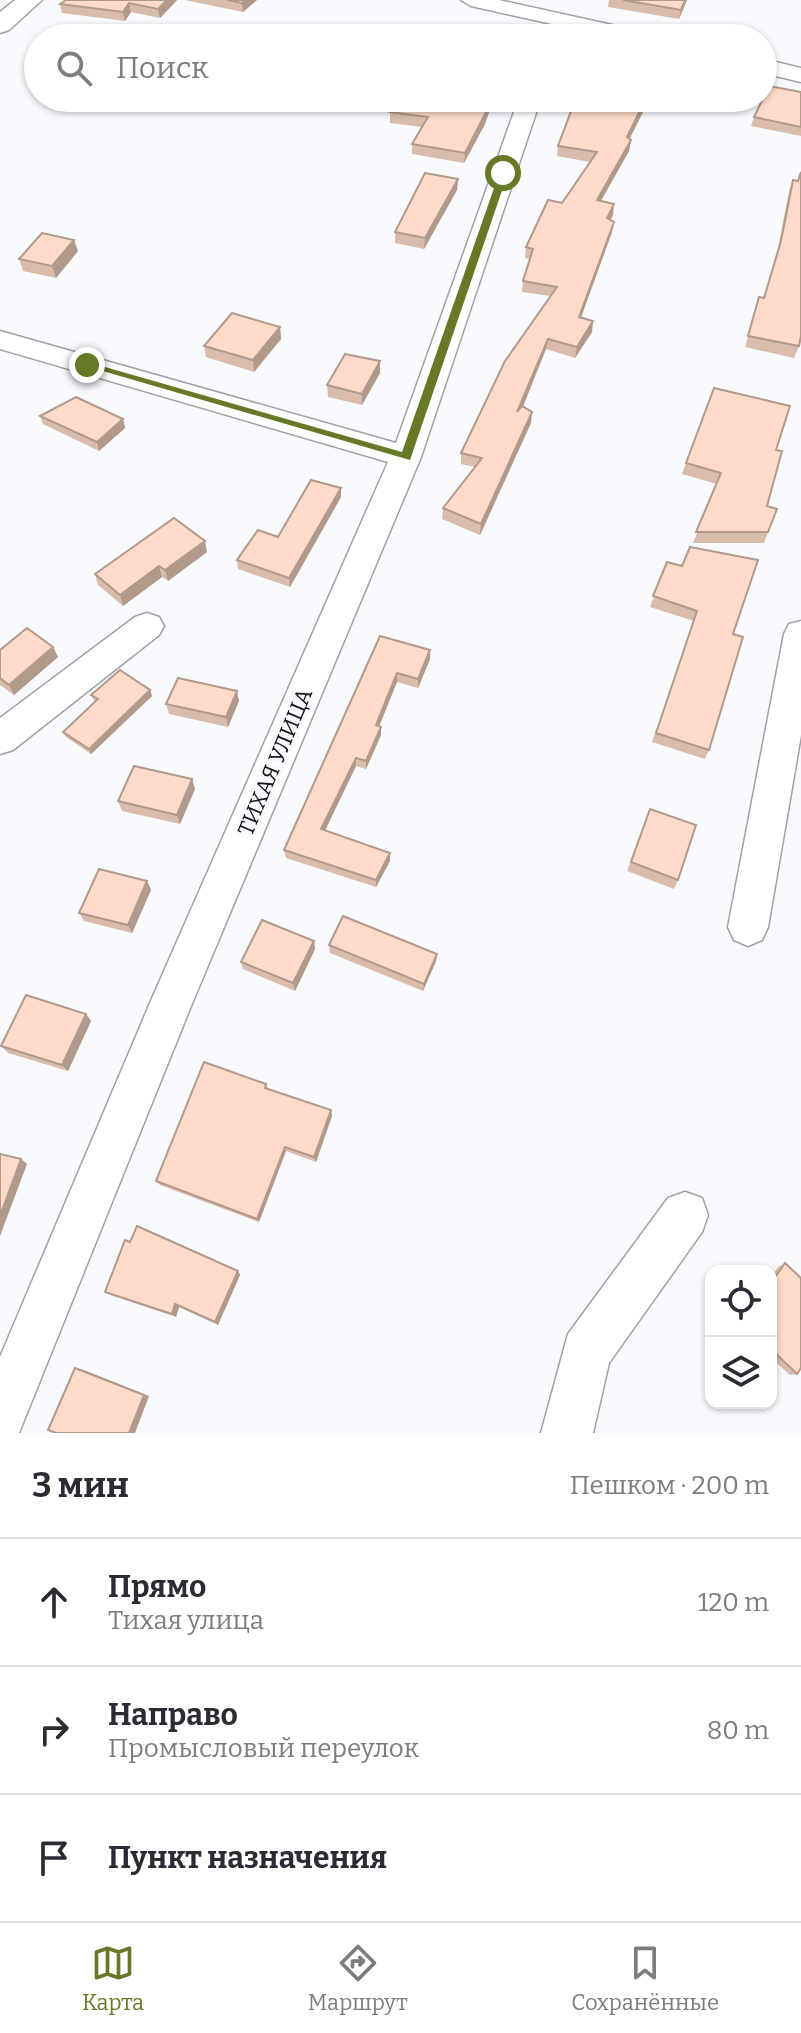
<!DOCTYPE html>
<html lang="ru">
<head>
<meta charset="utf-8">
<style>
	body { margin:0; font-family:Bitter,serif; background:#f7f7f7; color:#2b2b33 }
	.controls { position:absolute; right:24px; bottom:24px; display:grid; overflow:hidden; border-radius:16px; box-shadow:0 2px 6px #0004 }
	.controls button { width:72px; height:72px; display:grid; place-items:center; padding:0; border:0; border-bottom:2px solid #e1e1e2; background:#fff; color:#2b2b33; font:40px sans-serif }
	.stop { position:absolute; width:24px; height:24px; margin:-18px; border:6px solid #677826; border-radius:50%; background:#fff }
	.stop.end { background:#677826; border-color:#fff; box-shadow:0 2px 8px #0008 }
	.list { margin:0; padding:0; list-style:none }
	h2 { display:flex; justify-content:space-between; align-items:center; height:104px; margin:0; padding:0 32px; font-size:34px }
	h2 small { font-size:26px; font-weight:400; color:#7c7c81 }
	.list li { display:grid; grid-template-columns:52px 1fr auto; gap:24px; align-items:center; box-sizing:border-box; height:128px; padding:0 32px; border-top:2px solid #e1e1e2 }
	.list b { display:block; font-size:30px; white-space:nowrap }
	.list p { margin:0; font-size:26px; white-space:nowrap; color:#7c7c81 }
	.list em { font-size:26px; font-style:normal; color:#7c7c81 }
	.icon { flex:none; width:44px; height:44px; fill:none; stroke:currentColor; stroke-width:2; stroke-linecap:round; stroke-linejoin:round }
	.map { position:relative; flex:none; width:801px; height:1433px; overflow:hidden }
	.search { position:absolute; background:#fff; box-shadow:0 2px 6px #0004; left:24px; right:24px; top:24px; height:88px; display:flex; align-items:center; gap:20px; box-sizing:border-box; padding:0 28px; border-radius:44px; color:#7c7c81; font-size:30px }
	.sheet { height:488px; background:#fff }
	nav { display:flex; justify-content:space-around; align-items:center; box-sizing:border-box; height:112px; border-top:2px solid #e1e1e2; background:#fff; font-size:22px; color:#7c7c81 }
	nav a { display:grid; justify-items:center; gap:4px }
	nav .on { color:#677826 }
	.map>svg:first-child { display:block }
</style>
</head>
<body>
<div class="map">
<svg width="801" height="1433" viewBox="0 0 801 1433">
	<rect width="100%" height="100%" fill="#f8fafe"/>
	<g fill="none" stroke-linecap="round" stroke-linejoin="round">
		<defs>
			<g id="minor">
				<polygon points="461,0 499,0 644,32 655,38 615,38 471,6"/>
				<polygon points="763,59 801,68 801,82 763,73"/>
				<polygon points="519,98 541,98 421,457 189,1011 19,1433 0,1433 0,1357 153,996 388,462 0,349 0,331 396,443"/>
				<polygon points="147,613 159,617 164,626 159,635 13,750 0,754 0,718 135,617"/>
				<polygon points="801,621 801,735 768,927 762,940 748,946 734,940 728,927 784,634 789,624"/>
				<polygon points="685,1192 702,1198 708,1215 702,1232 609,1363 593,1433 541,1433 568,1334 668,1198"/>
			</g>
			<polygon id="tertiary" points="15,0 42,0 9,30 0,33 0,12"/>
		</defs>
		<use href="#minor" stroke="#9ea1a5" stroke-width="3"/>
		<use href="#tertiary" stroke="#9ea1a5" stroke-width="3"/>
		<use href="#minor" fill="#fff" fill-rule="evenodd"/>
		<use href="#tertiary" fill="#fff" fill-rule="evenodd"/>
	</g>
	<g fill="#dabcac">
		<polygon points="66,0 177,0 160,18 131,12 125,21 62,13 60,4"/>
		<polygon points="185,0 257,0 243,12"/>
		<polygon points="609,0 687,0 679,19 608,7"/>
		<polygon points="801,92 801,136 751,126 754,117"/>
		<polygon points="650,98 629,139 631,140 629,151 601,201 613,215 610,220 614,222 612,232 581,318 592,332 575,358 546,349 523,407 531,423 480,535 442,519 443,508 475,467 461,464 461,453 550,296 522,292 523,281 530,259 525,258 526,247 562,203 590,162 557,156 558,146"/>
		<polygon points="390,112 485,124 464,163 412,154 412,144 422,127 390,123"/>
		<polygon points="458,179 457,190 424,249 395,243 395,232"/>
		<polygon points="793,180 799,346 794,358 745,347 759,297 764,298 777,253 789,191"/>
		<polygon points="78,251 56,278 23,271 19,259"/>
		<polygon points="280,327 281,339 254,372 206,357 204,346"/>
		<polygon points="380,373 362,405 328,397 327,385"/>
		<polygon points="40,416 123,419 125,428 99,451 43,424"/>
		<polygon points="776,450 767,506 777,509 764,543 693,543 717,484 682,474 686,463"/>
		<polygon points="341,497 290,587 238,569 237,560"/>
		<polygon points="207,552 168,581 162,577 123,606 98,585 95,574"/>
		<polygon points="667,562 733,634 709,750 705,759 652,742 694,621 650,607"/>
		<polygon points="380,636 430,650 430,659 418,688 397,682 379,726 381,727 381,735 366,769 356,766 325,830 390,861 376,887 286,858 284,850"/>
		<polygon points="0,650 58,657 14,695 0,685"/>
		<polygon points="150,690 152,696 91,754 66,737 63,732 95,702 91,695"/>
		<polygon points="239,701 228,727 169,714 166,704"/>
		<polygon points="192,779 195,789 180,824 122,811 118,801"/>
		<polygon points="650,809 678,880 674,889 627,871"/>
		<polygon points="147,881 151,890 132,933 84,921 79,913"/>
		<polygon points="314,941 315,949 295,991 243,969 241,962"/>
		<polygon points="329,945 437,954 436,961 423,991 330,953"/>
		<polygon points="86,1014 91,1021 68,1071 8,1053 1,1046"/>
		<polygon points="266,1084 268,1089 331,1110 332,1116 316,1162 286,1151 259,1222 160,1185 156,1181"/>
		<polygon points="785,1263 797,1374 790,1375 771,1358 771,1277 778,1267"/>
		<polygon points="238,1271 240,1275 218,1325 179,1307 176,1317 110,1295 105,1292"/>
	</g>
	<g fill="#b1998c">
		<polygon points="167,0 177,0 160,18 158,9"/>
		<polygon points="246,0 257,0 243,12 242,3"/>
		<polygon points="685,0 687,0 679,19 681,10"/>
		<polygon points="129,3 131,12 125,21 123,12"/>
		<polygon points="491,98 494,98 485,124 464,163 465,153"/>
		<polygon points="646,98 650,98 625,148 627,137"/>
		<polygon points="631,140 629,151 595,211 597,200"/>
		<polygon points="458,179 457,190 424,249 425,238"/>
		<polygon points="614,204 613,215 606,229 607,218"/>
		<polygon points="614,222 612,232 577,328 579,317"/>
		<polygon points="74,240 78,251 56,278 52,266"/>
		<polygon points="593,321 592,332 575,358 577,347"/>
		<polygon points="280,327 281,339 254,372 253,360"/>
		<polygon points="548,339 546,349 516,423 517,412"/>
		<polygon points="380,361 380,373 362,405 362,394"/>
		<polygon points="532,412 531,423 480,535 481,524"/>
		<polygon points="123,419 125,428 99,451 97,442"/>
		<polygon points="341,488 341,497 290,587 289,578"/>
		<polygon points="205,541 207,552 168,581 165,570"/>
		<polygon points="159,566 162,577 123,606 120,595"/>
		<polygon points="53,647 58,657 14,695 9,685"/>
		<polygon points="430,650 430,659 418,688 418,679"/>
		<polygon points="397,673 397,682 376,734 376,725"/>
		<polygon points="150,690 152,696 91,754 89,749"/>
		<polygon points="237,691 239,701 228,727 226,717"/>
		<polygon points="381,727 381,735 366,769 366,761"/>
		<polygon points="356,758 356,766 322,837 321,829"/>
		<polygon points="192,779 195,789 180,824 177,815"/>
		<polygon points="390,853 390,861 376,887 376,880"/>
		<polygon points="147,881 151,890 132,933 128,925"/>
		<polygon points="314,941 315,949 295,991 293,983"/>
		<polygon points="437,954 436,961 423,991 424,984"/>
		<polygon points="86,1014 91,1021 68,1071 62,1065"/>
		<polygon points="331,1110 332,1116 316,1162 314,1157"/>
		<polygon points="285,1147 286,1151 259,1222 257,1219"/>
		<polygon points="21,1159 27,1164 0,1236 0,1216"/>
		<polygon points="238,1271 240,1275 218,1325 215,1322"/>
		<polygon points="175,1304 179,1307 176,1317 172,1314"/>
		<polygon points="81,1369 149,1396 135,1433 129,1433"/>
	</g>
	<g fill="#fddbc8" stroke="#b1998c" stroke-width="2">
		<polygon points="66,0 167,0 158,9 129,3 123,12 60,4"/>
		<polygon points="227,0 246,0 242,3"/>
		<polygon points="623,0 685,0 681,10"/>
		<polygon points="769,86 801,92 801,127 754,117"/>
		<polygon points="402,98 491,98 485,114 465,153 412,144 428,117 390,112"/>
		<polygon points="576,98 646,98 627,137 631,140 597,200 614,204 607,218 614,222 579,317 593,321 577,347 548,339 517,412 522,406 532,412 481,524 443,508 482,458 461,453 505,361 557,287 523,281 533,249 526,247 548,200 562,203 597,152 558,146"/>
		<polygon points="801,172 801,336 799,346 748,336 759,297 764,298 781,241 793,180 798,181"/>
		<polygon points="425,173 458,179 425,238 395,232"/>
		<polygon points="42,233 74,240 52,266 19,259"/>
		<polygon points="232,313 280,327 253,360 204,346"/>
		<polygon points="345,354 380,361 362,394 327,385"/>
		<polygon points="714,388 790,406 776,450 782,451 767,506 777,509 768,532 696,532 721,473 686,463"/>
		<polygon points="76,397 123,419 97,442 40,416"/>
		<polygon points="311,480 341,488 289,578 237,560 258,530 278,537"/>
		<polygon points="174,518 205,541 165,570 159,566 120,595 95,574"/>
		<polygon points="690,547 758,560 733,634 743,637 709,750 656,733 697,611 653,596 667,562 682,566"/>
		<polygon points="27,628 53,647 9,685 0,678 0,650"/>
		<polygon points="380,636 430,650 418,679 397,673 376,725 381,727 366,761 356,758 321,829 390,853 376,880 284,850"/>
		<polygon points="120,670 150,690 89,749 63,732 98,699 91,695"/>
		<polygon points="178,678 237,691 226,717 166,704"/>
		<polygon points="134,766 192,779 177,815 118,801"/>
		<polygon points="650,809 696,825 678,880 631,862"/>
		<polygon points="99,869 147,881 128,925 79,913"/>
		<polygon points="343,916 437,954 424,984 329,945"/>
		<polygon points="262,920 314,941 293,983 241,962"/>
		<polygon points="26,995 86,1014 62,1065 1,1046"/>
		<polygon points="204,1062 266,1084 265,1088 331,1110 314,1157 285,1147 257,1219 156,1181"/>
		<polygon points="0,1154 21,1159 0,1216"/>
		<polygon points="137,1226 238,1271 215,1322 175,1304 172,1314 105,1292 125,1240 130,1242"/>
		<polygon points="785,1263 801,1278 801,1368 797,1374 771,1349 771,1283"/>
		<polygon points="75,1368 144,1395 129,1433 56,1433 48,1430"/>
	</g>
	<polygon fill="#677826" points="500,171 508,173 410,460 82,365 91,363 402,452"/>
	<g text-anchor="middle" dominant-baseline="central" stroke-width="8" stroke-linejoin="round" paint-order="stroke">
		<g font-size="22" fill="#131516" stroke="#f8fafe">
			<text transform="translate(275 762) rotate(-67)">ТИХАЯ УЛИЦА</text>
		</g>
	</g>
</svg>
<div class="controls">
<button><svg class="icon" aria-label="locate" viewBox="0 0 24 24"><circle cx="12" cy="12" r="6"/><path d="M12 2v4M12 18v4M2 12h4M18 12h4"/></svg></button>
<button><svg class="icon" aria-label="layers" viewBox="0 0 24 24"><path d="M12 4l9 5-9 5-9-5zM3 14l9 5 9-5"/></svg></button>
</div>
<div class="stop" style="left:503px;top:173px"></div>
<div class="stop end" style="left:87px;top:365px"></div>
<div class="search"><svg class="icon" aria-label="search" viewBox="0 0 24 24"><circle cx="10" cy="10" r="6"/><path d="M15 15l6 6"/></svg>Поиск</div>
</div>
<section class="sheet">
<h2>3 мин<small>Пешком · 200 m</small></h2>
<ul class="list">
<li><svg class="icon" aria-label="ahead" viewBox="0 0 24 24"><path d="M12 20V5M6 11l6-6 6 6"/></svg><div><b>Прямо</b><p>Тихая улица</p></div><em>120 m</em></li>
<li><svg class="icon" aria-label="right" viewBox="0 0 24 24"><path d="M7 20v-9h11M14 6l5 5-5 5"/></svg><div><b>Направо</b><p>Промысловый переулок</p></div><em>80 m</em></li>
<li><svg class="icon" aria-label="arrive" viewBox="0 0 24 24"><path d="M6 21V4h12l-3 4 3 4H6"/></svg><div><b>Пункт назначения</b></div></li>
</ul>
</section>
<nav>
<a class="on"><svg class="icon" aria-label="map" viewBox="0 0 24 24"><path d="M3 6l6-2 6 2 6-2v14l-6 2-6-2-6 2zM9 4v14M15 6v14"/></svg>Карта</a>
<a><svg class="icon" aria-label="directions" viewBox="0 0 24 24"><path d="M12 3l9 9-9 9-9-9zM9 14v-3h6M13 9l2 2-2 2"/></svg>Маршрут</a>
<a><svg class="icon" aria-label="saved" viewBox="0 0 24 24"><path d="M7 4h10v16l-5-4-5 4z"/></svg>Сохранённые</a>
</nav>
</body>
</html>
